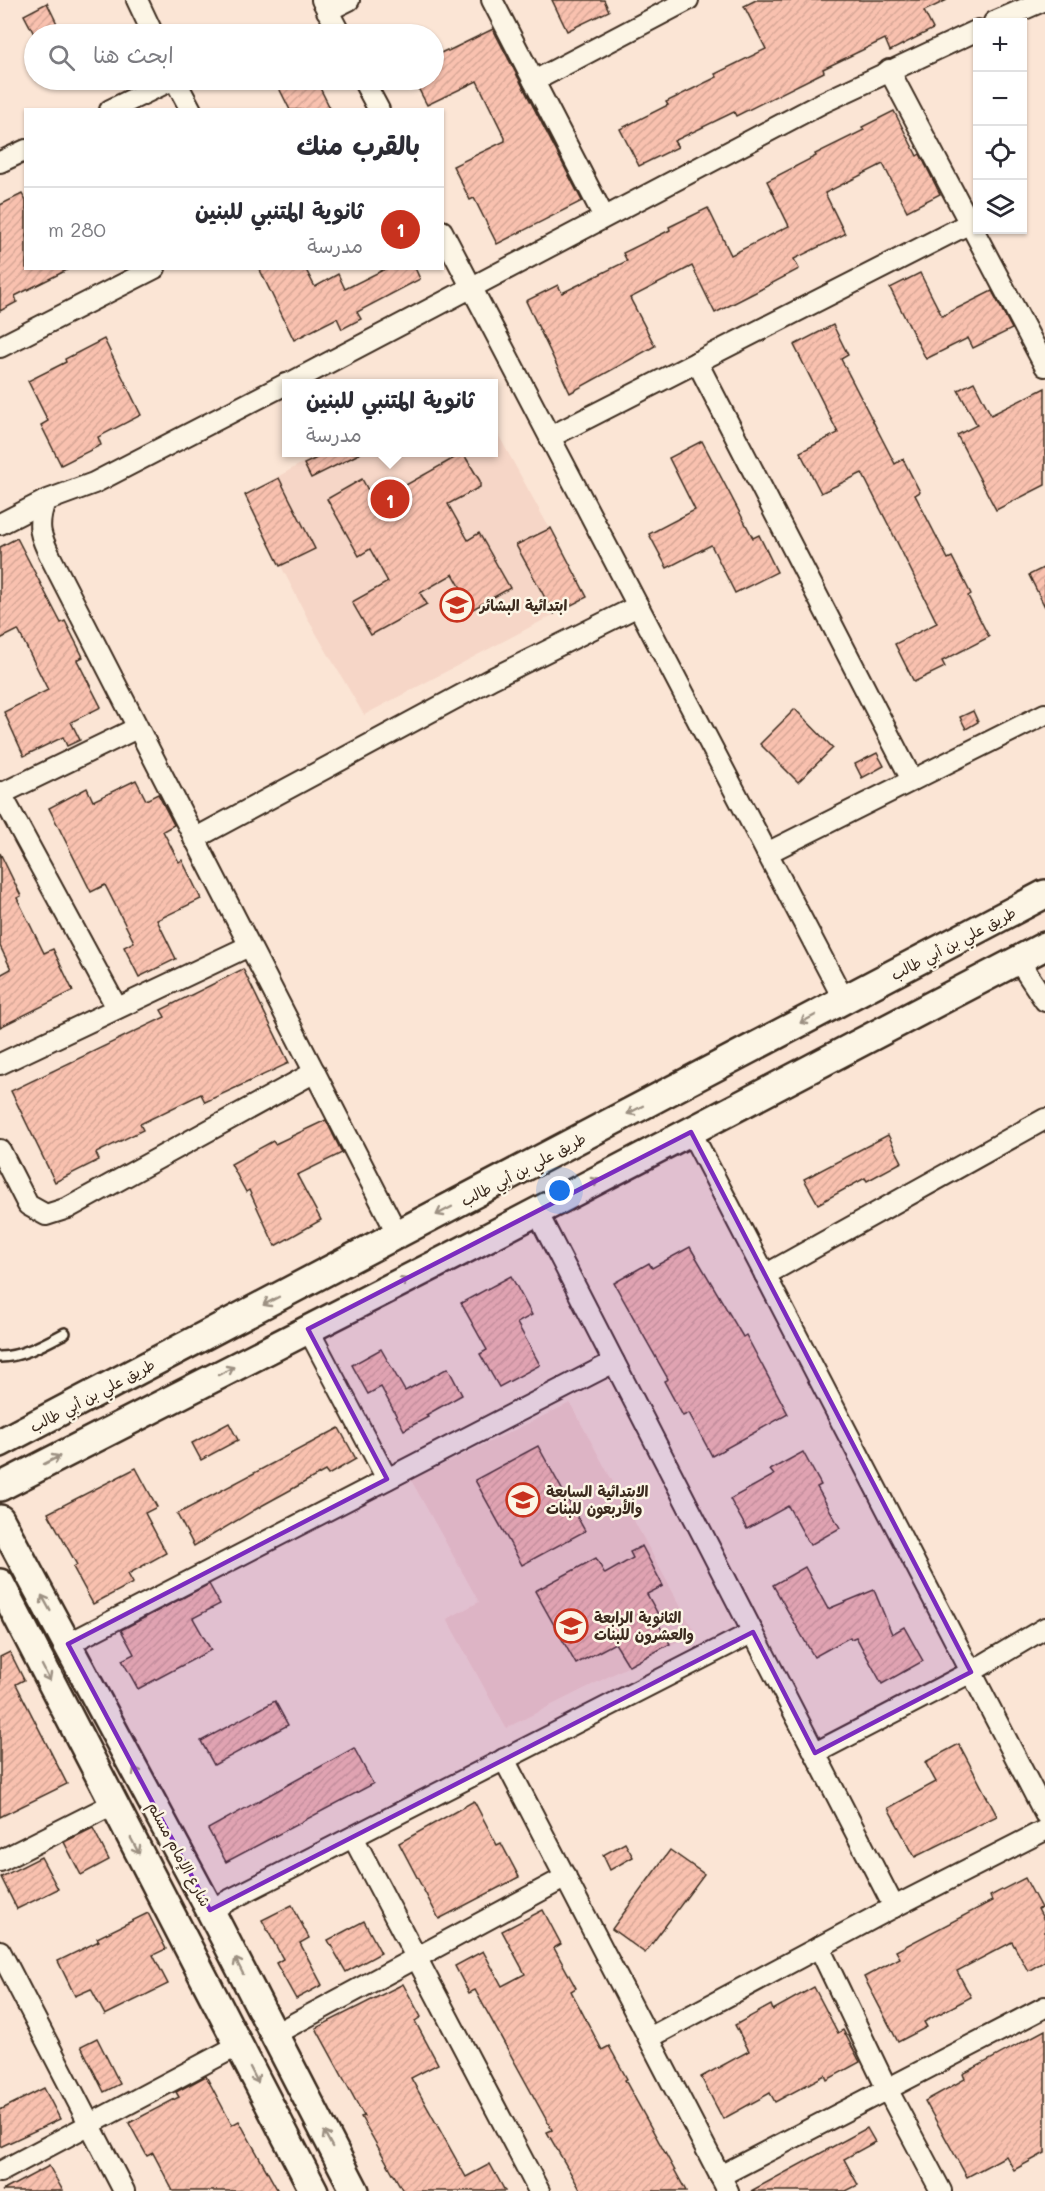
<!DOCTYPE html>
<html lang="ar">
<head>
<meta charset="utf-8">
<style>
	body { margin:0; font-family:Mali,"Playpen Sans Arabic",sans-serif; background:#f2f2f3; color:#2b2b33; direction:rtl }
	.controls { position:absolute; right:18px; top:18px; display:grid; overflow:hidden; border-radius:0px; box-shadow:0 2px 4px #0004 }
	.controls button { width:54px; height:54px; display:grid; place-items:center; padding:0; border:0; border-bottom:2px solid #e1e1e2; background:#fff; color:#2b2b33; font:30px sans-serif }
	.you { position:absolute; left:560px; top:1191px; width:21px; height:21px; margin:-15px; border:4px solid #fff; border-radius:50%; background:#1a73e8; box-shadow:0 0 0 9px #1a73e833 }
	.badge { display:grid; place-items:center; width:39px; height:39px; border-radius:50%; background:#c8321e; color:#fff; font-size:20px; font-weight:700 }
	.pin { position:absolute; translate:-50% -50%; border:3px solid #fff; box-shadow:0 2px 6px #0006 }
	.popup { position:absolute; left:282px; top:379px; width:216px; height:78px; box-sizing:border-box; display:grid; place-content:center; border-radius:0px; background:#fff; filter:drop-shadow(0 2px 4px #0005); font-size:20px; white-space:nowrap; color:#7c7c81 }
	.popup b { font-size:22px; color:#2b2b33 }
	.popup::after { content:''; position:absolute; left:50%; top:100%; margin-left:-12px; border:12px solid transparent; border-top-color:#fff }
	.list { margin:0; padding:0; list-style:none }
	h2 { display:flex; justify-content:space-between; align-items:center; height:78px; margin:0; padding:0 24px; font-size:26px }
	h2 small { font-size:20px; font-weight:400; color:#7c7c81 }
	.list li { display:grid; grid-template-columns:39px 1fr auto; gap:18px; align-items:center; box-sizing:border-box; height:84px; padding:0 24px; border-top:2px solid #e1e1e2 }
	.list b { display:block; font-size:22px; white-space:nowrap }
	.list p { margin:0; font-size:20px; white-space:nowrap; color:#7c7c81 }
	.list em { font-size:20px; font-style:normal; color:#7c7c81 }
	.icon { flex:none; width:33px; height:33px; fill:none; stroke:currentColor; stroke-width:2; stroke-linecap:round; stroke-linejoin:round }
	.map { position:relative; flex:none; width:1045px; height:2191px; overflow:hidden; direction:ltr }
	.search { position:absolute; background:#fff; box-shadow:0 2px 4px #0004; left:24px; top:24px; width:420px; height:66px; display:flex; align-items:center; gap:15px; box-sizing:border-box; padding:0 21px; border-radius:33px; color:#7c7c81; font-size:22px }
	.panel { position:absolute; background:#fff; box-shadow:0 2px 4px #0004; left:24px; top:108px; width:420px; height:162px; border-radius:0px; direction:rtl }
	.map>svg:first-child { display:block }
</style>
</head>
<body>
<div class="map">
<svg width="1045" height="2191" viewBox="0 0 1045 2191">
	<defs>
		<pattern id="building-hatch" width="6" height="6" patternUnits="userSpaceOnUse" patternTransform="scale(1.5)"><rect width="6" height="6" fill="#f9c1af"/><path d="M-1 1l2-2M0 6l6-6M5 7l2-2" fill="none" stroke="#d6a696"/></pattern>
	</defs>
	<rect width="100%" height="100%" fill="#fbe5d5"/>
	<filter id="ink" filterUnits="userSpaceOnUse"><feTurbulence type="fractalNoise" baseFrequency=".0167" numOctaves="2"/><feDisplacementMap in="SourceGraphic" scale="12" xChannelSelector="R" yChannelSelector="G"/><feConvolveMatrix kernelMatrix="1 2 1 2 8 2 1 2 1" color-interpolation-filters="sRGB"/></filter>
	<g filter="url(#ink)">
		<g fill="#f6d6c7">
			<polygon points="494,427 587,597 364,715 310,623 245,495 320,453 494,452"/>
			<polygon points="570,1403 695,1633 506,1728 447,1619 479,1602 411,1480"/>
		</g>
		<g fill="url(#building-hatch)" stroke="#3b2a1e" stroke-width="1.5">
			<polygon points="552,0 604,0 609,11 567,31"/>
			<polygon points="756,0 947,0 924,11 933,29 890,51 885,39 823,69 824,72 736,116 734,112 674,141 678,147 639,166 620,129 668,105 666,102 717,77 715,74 766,49 744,6"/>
			<polygon points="47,3 62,34 34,34 24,15"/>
			<polygon points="493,29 582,201 497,244 474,198 470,200 453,166 505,141 505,138 477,81 427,105 414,80 434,80 434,56 447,50 448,51"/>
			<polygon points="275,80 316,80 331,110 290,110"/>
			<polygon points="894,111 917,156 920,154 940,194 907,211 883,164 825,193 845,234 794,259 799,269 754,293 715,313 692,266 630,298 655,346 570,393 526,301 558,285 562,293 627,261 623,253 670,230 669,227 708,208 731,255 789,226 767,181 816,156 815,154 864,130 862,127"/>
			<polygon points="22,194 26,201 26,268 71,268 15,296 17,302 0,311 0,205"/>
			<polygon points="259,268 305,268 315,287 338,274 345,289 387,268 415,268 420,279 357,312 361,319 342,329 337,318 294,340"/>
			<polygon points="920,273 942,316 992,291 1012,329 973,348 968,338 926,359 890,288"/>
			<polygon points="833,325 848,355 841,359 895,464 903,459 920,492 915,495 948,559 952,557 971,594 968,596 989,637 942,661 945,667 914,682 895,644 937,623 890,528 862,473 821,493 800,452 838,433 794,345"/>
			<polygon points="104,339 141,415 98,437 101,445 61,465 41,425 48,421 28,381 66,362 65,359"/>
			<polygon points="974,382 991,415 1045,388 1045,485 996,510 957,435 977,425 958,390"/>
			<polygon points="702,441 753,538 759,535 777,572 735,593 711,545 667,568 649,534 695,510 669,458"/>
			<polygon points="327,453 361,453 311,478 304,464"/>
			<polygon points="463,453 480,481 480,487 448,504 468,540 479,533 510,588 473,609 453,574 420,593 427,604 371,635 352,602 388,582 370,549 359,556 327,499 362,479 381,514 410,497 404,486"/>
			<polygon points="279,478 315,549 280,566 245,495"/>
			<polygon points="551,528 587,597 554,614 516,545"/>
			<polygon points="17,538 61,623 65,621 83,657 77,660 101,707 71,722 80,740 67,746 63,737 24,756 4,712 48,690 18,630 0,639 0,547"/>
			<polygon points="1045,567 1045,607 1029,575"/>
			<polygon points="795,709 833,748 798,782 760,744"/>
			<polygon points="973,711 978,722 966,729 960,717"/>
			<polygon points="877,753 884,766 862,778 855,764"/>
			<polygon points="136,780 146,800 158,794 174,825 163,831 179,862 182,860 201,899 157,920 176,959 139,977 124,947 134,942 105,885 91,892 49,808 87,788 93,801"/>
			<polygon points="0,853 21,896 17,898 44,953 53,949 73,991 0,1027 0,975 11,969 0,946"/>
			<polygon points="243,969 289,1063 205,1102 201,1094 140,1124 143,1130 96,1153 99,1160 55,1182 11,1091 165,1017 161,1010"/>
			<polygon points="326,1120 342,1153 297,1175 321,1220 275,1246 249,1190 246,1192 231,1164 273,1141 275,1144"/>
			<polygon points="888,1135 902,1162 867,1181 865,1178 818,1204 804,1179"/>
			<polygon points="690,1247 743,1337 746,1335 788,1414 712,1456 689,1413 683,1416 664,1381 668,1379 614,1283 649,1263 652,1268"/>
			<polygon points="511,1276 532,1315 517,1323 540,1365 499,1387 480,1354 487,1350 461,1303"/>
			<polygon points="381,1349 405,1391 448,1368 462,1395 426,1415 428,1417 404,1430 381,1387 368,1394 352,1365"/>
			<polygon points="229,1423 238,1440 201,1460 192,1443"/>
			<polygon points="339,1428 356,1459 328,1475 325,1471 263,1505 194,1546 177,1514"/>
			<polygon points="538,1446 585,1531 522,1565 475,1480"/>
			<polygon points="803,1452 821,1485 817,1487 840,1528 810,1545 788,1506 747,1529 730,1499 774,1475 770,1470"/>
			<polygon points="136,1468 157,1507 145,1513 166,1553 128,1574 133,1583 93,1604 73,1567 77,1565 48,1513"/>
			<polygon points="642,1546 663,1586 647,1594 659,1616 655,1618 670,1644 629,1666 615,1643 576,1664 535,1591 596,1558 605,1574 633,1558 630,1552"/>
			<polygon points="805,1567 828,1609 874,1590 892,1634 904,1627 923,1661 882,1684 856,1637 851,1639 850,1637 814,1657 773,1585"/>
			<polygon points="209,1584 220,1604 193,1618 211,1650 138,1689 122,1660 134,1654 121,1630"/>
			<polygon points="10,1652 24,1680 16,1684 67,1784 0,1817 0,1657"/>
			<polygon points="275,1701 288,1725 214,1765 201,1741"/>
			<polygon points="959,1744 997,1816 915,1857 888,1808 936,1782 925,1762"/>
			<polygon points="354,1748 373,1784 226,1862 208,1829"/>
			<polygon points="474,1801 497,1845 501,1843 519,1877 439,1919 399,1843"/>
			<polygon points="93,1828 109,1860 81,1875 64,1842"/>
			<polygon points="625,1843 633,1857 610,1870 603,1855"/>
			<polygon points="670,1850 704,1874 645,1953 612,1929"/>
			<polygon points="41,1857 58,1889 17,1909 1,1877"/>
			<polygon points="1025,1878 1041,1908 1038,1909 1045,1922 1045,1961 1028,1971 1012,1942 957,1971 971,1997 924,2022 927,2027 898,2042 864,1977 900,1958 896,1951 992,1901 990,1896"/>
			<polygon points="292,1905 309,1938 300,1943 322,1985 296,1999 276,1963 283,1959 262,1920"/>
			<polygon points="543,1910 561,1944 554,1948 576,1988 571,1991 602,2050 609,2046 627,2079 625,2080 686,2191 581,2191 547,2132 552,2130 475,1990 469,1993 455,1966 483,1951 502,1986 525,1974 502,1931"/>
			<polygon points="148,1913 166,1949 153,1955 168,1984 105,2015 91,1989 75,1996 58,1961 99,1941 97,1938"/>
			<polygon points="364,1921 381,1953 346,1972 328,1940"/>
			<polygon points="403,1984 421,2017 415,2021 438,2064 411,2078 466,2177 490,2164 505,2191 403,2191 361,2117 364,2116 316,2028"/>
			<polygon points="814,1987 838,2033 843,2030 860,2062 827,2080 825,2075 775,2102 770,2093 723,2119 701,2077 749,2051 735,2025 771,2005 773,2010"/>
			<polygon points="1045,2030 1045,2153 1014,2170 1006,2156 967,2177 925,2101 965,2079 963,2074"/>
			<polygon points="97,2038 120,2084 104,2092 81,2046"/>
			<polygon points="206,2076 232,2125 239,2121 278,2191 173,2191 153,2153 147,2156 129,2123 179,2097 176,2092"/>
			<polygon points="44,2088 60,2119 0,2147 0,2110"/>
			<polygon points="867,2128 875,2142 844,2159 858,2185 846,2191 751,2191"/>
			<polygon points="49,2166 63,2191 2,2191"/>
		</g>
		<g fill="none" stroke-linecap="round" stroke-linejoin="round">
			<defs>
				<path id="lane" d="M0,1357c22,0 46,-14 65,-24"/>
				<g id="street">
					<polyline points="137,0 153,34"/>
					<polyline points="322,0 340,34"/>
					<polyline points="492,0 604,217"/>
					<polyline points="327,11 349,0"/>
					<polyline points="994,22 1045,0"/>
					<polyline points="889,70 1045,366"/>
					<polyline points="175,80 191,110"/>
					<polyline points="363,80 379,110"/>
					<polyline points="534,81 688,0"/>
					<polyline points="110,110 172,80"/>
					<polyline points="0,162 26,150"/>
					<polyline points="442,231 844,1000"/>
					<polyline points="0,347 155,268"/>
					<polyline points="697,362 912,780"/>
					<path d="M286,384l-192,99 -49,18c-9,26 -5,35 7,59l346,675"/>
					<polyline points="288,384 824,102 978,30"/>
					<polyline points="550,437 970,223"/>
					<polyline points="0,524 45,501"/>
					<polyline points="0,792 117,1008"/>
					<polyline points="1,794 137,728"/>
					<polyline points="194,839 493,678 638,606"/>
					<polyline points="767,853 1045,714"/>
					<polyline points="1018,960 1045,1001"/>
					<polyline points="0,1064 249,946"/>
					<polyline points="691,1132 1045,1814"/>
					<polyline points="0,1150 28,1205 46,1215 68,1208 315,1072"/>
					<polyline points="537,1212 894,1907"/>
					<polyline points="765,1275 1045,1119"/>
					<polyline points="308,1329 387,1479"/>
					<polyline points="68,1644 614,1362"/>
					<polyline points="815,1753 971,1672 1045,1628"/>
					<polyline points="504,1759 728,2191"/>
					<polyline points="353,1837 539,2191"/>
					<polyline points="0,1861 113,1804"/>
					<polyline points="210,1910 753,1632"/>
					<polyline points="819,1947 887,2089 941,2191"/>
					<polyline points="0,1951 124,2191"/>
					<polyline points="273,2035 566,1877"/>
					<polyline points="649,2038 894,1907 1045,1830"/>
					<polyline points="0,2172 239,2045"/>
					<polyline points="720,2176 1045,2007"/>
				</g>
				<g id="secondary">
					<polyline points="0,1443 1045,894"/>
					<polyline points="0,1487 460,1252 1045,946"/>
					<polyline points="0,1519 210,1910 355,2191"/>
					<polyline points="0,1583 314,2191"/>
				</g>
			</defs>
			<use href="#lane" stroke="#3b2a1e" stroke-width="14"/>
			<use href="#street" stroke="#3b2a1e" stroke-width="24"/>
			<use href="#secondary" stroke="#3b2a1e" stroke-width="32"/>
			<use href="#lane" stroke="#fcf5e5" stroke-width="9"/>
			<use href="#street" stroke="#fcf5e5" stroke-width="20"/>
			<use href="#secondary" stroke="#fcf5e5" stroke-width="27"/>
		</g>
		<defs><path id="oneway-shaft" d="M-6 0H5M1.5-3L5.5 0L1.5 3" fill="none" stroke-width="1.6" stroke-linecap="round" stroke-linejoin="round" transform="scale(1.5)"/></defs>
		<g stroke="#9c9082">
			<use href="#oneway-shaft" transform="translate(808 1019) rotate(152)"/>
			<use href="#oneway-shaft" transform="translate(635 1110) rotate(152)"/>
			<use href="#oneway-shaft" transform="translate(591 1183) rotate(-28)"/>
			<use href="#oneway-shaft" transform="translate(444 1211) rotate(152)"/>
			<use href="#oneway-shaft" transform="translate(400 1283) rotate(-27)"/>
			<use href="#oneway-shaft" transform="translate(271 1301) rotate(152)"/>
			<use href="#oneway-shaft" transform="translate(226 1371) rotate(-27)"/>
			<use href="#oneway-shaft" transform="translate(52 1460) rotate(-27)"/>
			<use href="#oneway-shaft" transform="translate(46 1603) rotate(-119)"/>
			<use href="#oneway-shaft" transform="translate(46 1673) rotate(63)"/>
			<use href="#oneway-shaft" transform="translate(138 1775) rotate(-118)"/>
			<use href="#oneway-shaft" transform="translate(135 1846) rotate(62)"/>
			<use href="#oneway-shaft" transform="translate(239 1966) rotate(-117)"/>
			<use href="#oneway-shaft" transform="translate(254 2075) rotate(63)"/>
			<use href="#oneway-shaft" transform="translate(328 2139) rotate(-118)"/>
		</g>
	</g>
	<path fill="#7b2cbf" fill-opacity="0.2" stroke="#7b2cbf" stroke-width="4.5" stroke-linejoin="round" d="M691,1132l280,540 -156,81 -62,-121 -543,278 -142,-266 319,-165 -79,-150z"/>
	<defs>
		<symbol id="school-ring" viewBox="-11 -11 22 22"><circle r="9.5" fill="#fcf5e5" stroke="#c8321e" stroke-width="1.5"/><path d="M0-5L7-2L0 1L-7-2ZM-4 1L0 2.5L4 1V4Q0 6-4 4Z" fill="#c8321e"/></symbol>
	</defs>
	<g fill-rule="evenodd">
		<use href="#school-ring" x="438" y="586" width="38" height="38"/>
		<use href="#school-ring" x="504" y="1481" width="38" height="38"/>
		<use href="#school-ring" x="552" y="1607" width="38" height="38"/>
	</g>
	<g text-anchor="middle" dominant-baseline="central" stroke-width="5" stroke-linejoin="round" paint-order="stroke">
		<g font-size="15" font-weight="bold" fill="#3b2a1e" stroke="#fcf5e5" text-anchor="start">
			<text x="480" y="605">ابتدائية البشائر</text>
			<text x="546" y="1491">الابتدائية السابعة<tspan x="546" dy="17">والأربعون للبنات</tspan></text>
			<text x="594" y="1617">الثانوية الرابعة<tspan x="594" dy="17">والعشرون للبنات</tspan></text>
		</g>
		<g font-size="15" fill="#3b2a1e" stroke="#fcf5e5">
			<text transform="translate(953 943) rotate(-28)">طريق علي بن أبي طالب</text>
			<text transform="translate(523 1169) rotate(-28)">طريق علي بن أبي طالب</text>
			<text transform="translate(92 1395) rotate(-28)">طريق علي بن أبي طالب</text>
			<text transform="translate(180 1854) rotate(62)">شارع الإمام مسلم</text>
		</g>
	</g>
</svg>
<div class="controls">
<button>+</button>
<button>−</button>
<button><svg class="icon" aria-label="locate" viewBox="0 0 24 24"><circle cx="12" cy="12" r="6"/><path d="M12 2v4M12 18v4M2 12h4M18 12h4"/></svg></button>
<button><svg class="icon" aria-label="layers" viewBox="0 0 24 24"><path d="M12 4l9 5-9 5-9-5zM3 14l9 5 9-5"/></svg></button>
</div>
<div class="you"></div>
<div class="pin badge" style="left:390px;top:499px">1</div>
<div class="popup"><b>ثانوية المتنبي للبنين</b>مدرسة</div>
<div class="search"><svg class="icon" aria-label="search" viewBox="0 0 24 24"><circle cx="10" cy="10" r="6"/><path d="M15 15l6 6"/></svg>ابحث هنا</div>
<section class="panel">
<h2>بالقرب منك<small></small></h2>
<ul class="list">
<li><span class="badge">1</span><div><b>ثانوية المتنبي للبنين</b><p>مدرسة</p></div><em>280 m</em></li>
</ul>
</section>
</div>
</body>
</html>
